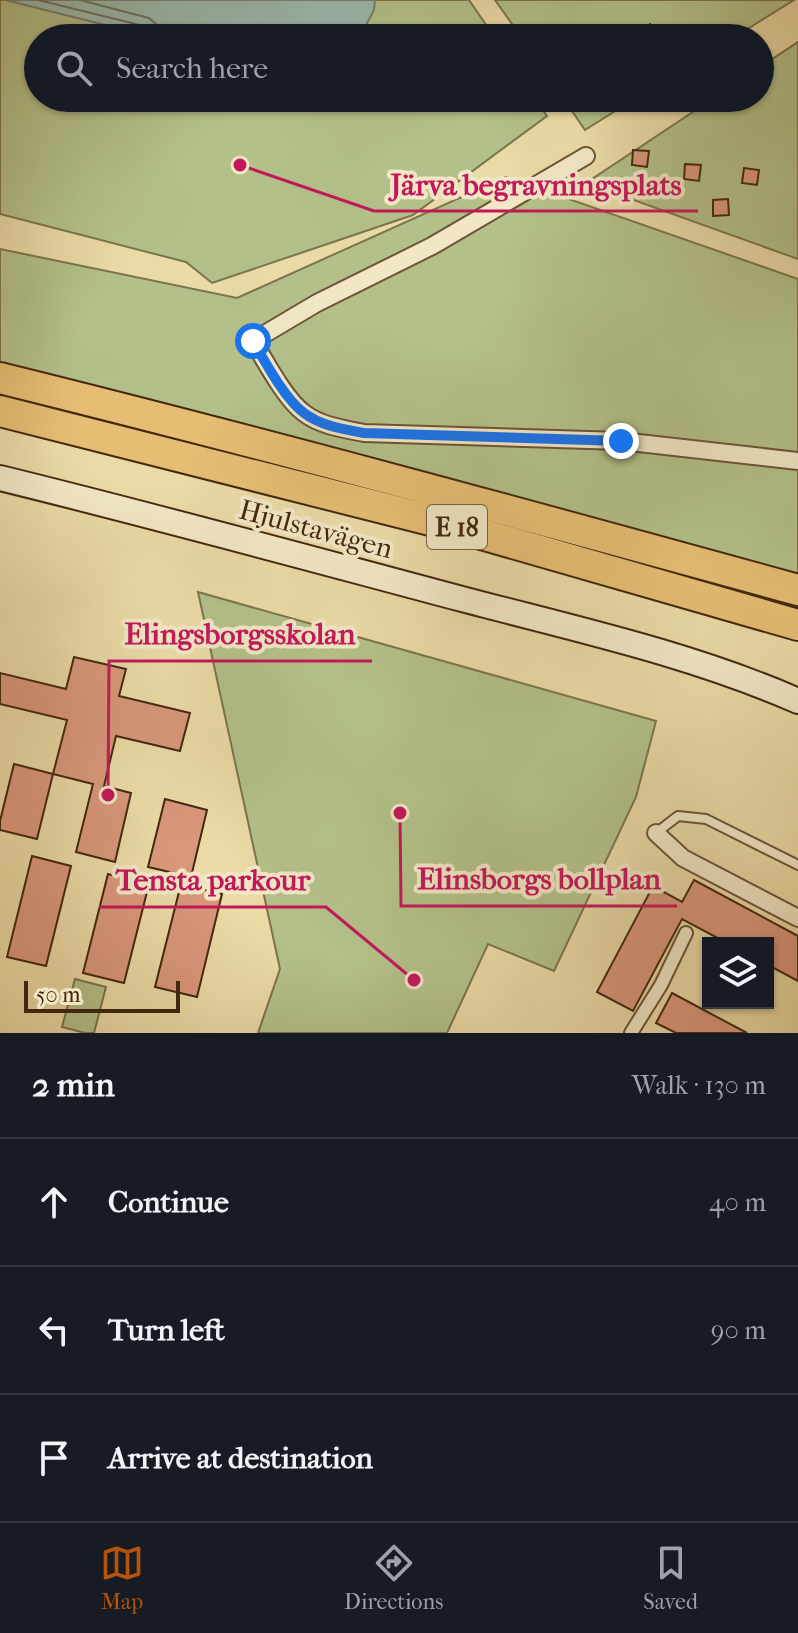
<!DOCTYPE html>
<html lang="en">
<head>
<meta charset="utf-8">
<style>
	body { margin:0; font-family:"IM FELL French Canon",serif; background:#20242c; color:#f1f3f6 }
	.controls { position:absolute; right:24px; bottom:24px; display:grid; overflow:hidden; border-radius:0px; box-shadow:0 2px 6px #0004 }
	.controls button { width:72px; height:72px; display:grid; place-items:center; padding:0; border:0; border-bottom:2px solid #363941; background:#171b24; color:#f1f3f6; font:40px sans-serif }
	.scale { position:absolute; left:24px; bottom:20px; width:156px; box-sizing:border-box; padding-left:8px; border:4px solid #432810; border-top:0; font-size:22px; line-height:28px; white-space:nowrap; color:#432810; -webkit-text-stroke:6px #f1e7c5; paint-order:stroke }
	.stop { position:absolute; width:24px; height:24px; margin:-18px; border:6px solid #1a73e8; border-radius:50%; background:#fff }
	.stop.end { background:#1a73e8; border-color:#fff; box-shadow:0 2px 8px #0008 }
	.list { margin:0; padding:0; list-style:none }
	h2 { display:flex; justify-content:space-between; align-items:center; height:104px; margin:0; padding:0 32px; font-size:34px }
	h2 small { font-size:26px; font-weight:400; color:#9ea1a6 }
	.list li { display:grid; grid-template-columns:52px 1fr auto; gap:24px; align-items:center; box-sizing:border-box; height:128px; padding:0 32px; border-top:2px solid #363941 }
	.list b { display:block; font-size:30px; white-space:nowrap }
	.list em { font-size:26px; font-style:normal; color:#9ea1a6 }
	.icon { flex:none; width:44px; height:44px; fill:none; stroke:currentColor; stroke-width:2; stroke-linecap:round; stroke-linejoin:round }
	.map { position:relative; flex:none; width:798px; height:1033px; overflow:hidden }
	.search { position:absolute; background:#171b24; box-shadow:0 2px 6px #0004; left:24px; right:24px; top:24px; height:88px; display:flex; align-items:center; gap:20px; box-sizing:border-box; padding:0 28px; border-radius:44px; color:#9ea1a6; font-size:30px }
	.sheet { height:488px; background:#171b24 }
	nav { display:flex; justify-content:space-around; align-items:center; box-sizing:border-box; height:112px; border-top:2px solid #363941; background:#171b24; font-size:22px; color:#9ea1a6 }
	nav a { display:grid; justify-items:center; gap:4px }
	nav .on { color:#b45309 }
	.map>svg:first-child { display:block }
</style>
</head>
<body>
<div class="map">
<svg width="798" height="1033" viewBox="0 0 798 1033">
	<rect width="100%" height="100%" fill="#eadaa6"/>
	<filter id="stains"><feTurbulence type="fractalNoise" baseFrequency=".0025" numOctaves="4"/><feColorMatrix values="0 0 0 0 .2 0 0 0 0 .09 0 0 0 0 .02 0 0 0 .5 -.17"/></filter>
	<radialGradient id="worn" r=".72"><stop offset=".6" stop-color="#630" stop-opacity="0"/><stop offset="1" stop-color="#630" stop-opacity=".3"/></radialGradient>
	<g fill="#b3c089" stroke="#7b744c" stroke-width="2">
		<polygon points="0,0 469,0 495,38 38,38 38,98 534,98 547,116 413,215 212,283 186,262 0,214"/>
		<polygon points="495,0 794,0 733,38 522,38"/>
		<polygon points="798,42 798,259 586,183 714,98 760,98 760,67"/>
		<polygon points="563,98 636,98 585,130"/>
		<polygon points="506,177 798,279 798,598 0,374 0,249 237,298"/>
		<polygon points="198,592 656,721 636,797 554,971 488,944 447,1033 258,1033 280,969"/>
		<polygon points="75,979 106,987 94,1033 85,1033 62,1027"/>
	</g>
	<polygon fill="#9ab9af" stroke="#777f6f" stroke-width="2" points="5,0 375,0 374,10 359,38 157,38"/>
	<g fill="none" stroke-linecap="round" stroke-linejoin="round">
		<g stroke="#6e7060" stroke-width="2">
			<polyline points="38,0 144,26 150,31 151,38"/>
			<polyline points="80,0 149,18 158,26 161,38"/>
		</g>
	</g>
	<g fill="#d9977b" stroke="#432810" stroke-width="2">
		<polygon points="650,24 666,36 664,38 643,38 640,36"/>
		<polygon points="633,150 649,151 647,167 632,165"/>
		<polygon points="685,164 701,165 699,181 684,179"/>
		<polygon points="744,168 759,170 757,185 742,183"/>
		<polygon points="728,199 729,215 713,216 713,200"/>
		<polygon points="74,657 126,669 119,696 190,713 180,751 116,736 104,786 131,793 115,862 76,852 93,784 53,774 67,720 0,704 0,673 66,689"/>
		<polygon points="14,764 53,774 37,839 0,830 0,821"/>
		<polygon points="165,799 207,810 191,877 148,867"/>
		<polygon points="32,856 71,866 46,966 7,957"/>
		<polygon points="108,874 149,884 124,983 83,973"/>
		<polygon points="694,880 798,936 798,981 768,965 768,943 727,943 682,919 633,1011 597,992 653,886 682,902"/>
		<polygon points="181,884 222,894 197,997 155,987"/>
		<polygon points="672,993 747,1033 676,1033 656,1023"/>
	</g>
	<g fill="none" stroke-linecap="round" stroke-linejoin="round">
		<defs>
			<polyline id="service" points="656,833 678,816 706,819 798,865"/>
			<polyline id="pedestrian" points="631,1033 661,985 686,933"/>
			<g id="minor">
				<path d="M586,156l-154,90 -115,57 -64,38c13,21 32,58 51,72 17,13 40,16 60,20l257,8 177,20"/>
				<polyline points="656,833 683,858 798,918"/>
			</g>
			<path id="secondary" d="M0,478c155,38 308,80 462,121 113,30 229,55 336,102"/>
			<g id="motorway">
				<path d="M0,378c267,66 533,139 798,212"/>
				<polyline points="0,411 450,525 798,625"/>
			</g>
		</defs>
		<use href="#service" stroke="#6d5436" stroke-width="12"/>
		<use href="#pedestrian" stroke="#6d5436" stroke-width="16"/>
		<use href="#minor" stroke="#6d5436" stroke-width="20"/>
		<use href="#secondary" stroke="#432810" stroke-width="28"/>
		<use href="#motorway" stroke="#432810" stroke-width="34"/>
		<use href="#service" stroke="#f1e7c5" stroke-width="8"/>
		<use href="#pedestrian" stroke="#f1e7c5" stroke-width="12"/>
		<use href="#minor" stroke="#f1e7c5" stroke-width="16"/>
		<use href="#secondary" stroke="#f1e7c5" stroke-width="24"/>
		<use href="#motorway" stroke="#e5bd73" stroke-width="30"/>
	</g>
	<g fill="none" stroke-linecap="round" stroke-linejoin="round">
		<path stroke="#1a73e8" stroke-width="10" d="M253,341c12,21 32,58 51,72 17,13 39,16 60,20l257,8"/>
	</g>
	<g text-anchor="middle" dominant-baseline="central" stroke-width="8" stroke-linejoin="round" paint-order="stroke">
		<rect fill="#f1e7c5" stroke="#776146" stroke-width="2" x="427" y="505" width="60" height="44" rx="6"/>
		<g font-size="26" font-weight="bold" fill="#432810">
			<text x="457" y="527">E 18</text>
		</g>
		<g font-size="28" fill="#432810" stroke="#f1e7c5">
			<text transform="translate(316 529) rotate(15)">Hjulstavägen</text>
		</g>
	</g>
	<path fill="none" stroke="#c2185b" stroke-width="3" d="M240 165L374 211H698M108 795L109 661H372M400 813L401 906H677M414 980L326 907H99"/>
	<g fill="#c2185b" stroke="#f1e7c5" stroke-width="3">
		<circle cx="240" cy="165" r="8"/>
		<circle cx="108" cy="795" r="8"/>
		<circle cx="400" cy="813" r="8"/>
		<circle cx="414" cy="980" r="8"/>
	</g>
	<g font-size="30" text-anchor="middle" font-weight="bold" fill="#c2185b" stroke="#f1e7c5" stroke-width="8" stroke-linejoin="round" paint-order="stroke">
		<text x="536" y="195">Järva begravningsplats</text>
		<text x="240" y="644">Elingsborgsskolan</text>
		<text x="539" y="889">Elinsborgs bollplan</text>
		<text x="213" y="890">Tensta parkour</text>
	</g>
	<rect width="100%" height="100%" filter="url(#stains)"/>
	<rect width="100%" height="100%" fill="url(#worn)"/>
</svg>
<div class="controls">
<button><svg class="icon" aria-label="layers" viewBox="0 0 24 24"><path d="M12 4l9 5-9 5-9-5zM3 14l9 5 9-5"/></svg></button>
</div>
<div class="scale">50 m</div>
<div class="stop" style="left:253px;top:341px"></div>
<div class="stop end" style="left:621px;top:441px"></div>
<div class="search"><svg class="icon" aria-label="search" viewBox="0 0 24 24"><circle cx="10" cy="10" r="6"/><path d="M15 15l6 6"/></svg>Search here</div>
</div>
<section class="sheet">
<h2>2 min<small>Walk · 130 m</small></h2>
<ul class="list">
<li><svg class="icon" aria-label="ahead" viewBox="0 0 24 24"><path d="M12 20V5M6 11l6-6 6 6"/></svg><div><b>Continue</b></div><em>40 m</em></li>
<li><svg class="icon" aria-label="left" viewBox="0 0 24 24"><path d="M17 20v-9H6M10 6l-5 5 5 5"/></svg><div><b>Turn left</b></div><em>90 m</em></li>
<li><svg class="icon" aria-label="arrive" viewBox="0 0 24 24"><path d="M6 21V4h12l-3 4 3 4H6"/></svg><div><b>Arrive at destination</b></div></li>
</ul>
</section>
<nav>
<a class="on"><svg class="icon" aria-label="map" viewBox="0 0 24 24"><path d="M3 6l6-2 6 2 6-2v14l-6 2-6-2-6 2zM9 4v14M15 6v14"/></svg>Map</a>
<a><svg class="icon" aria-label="directions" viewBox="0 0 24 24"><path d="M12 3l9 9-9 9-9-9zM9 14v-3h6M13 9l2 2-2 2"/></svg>Directions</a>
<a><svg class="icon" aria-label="saved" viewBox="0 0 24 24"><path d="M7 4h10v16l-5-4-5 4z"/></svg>Saved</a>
</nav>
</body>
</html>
